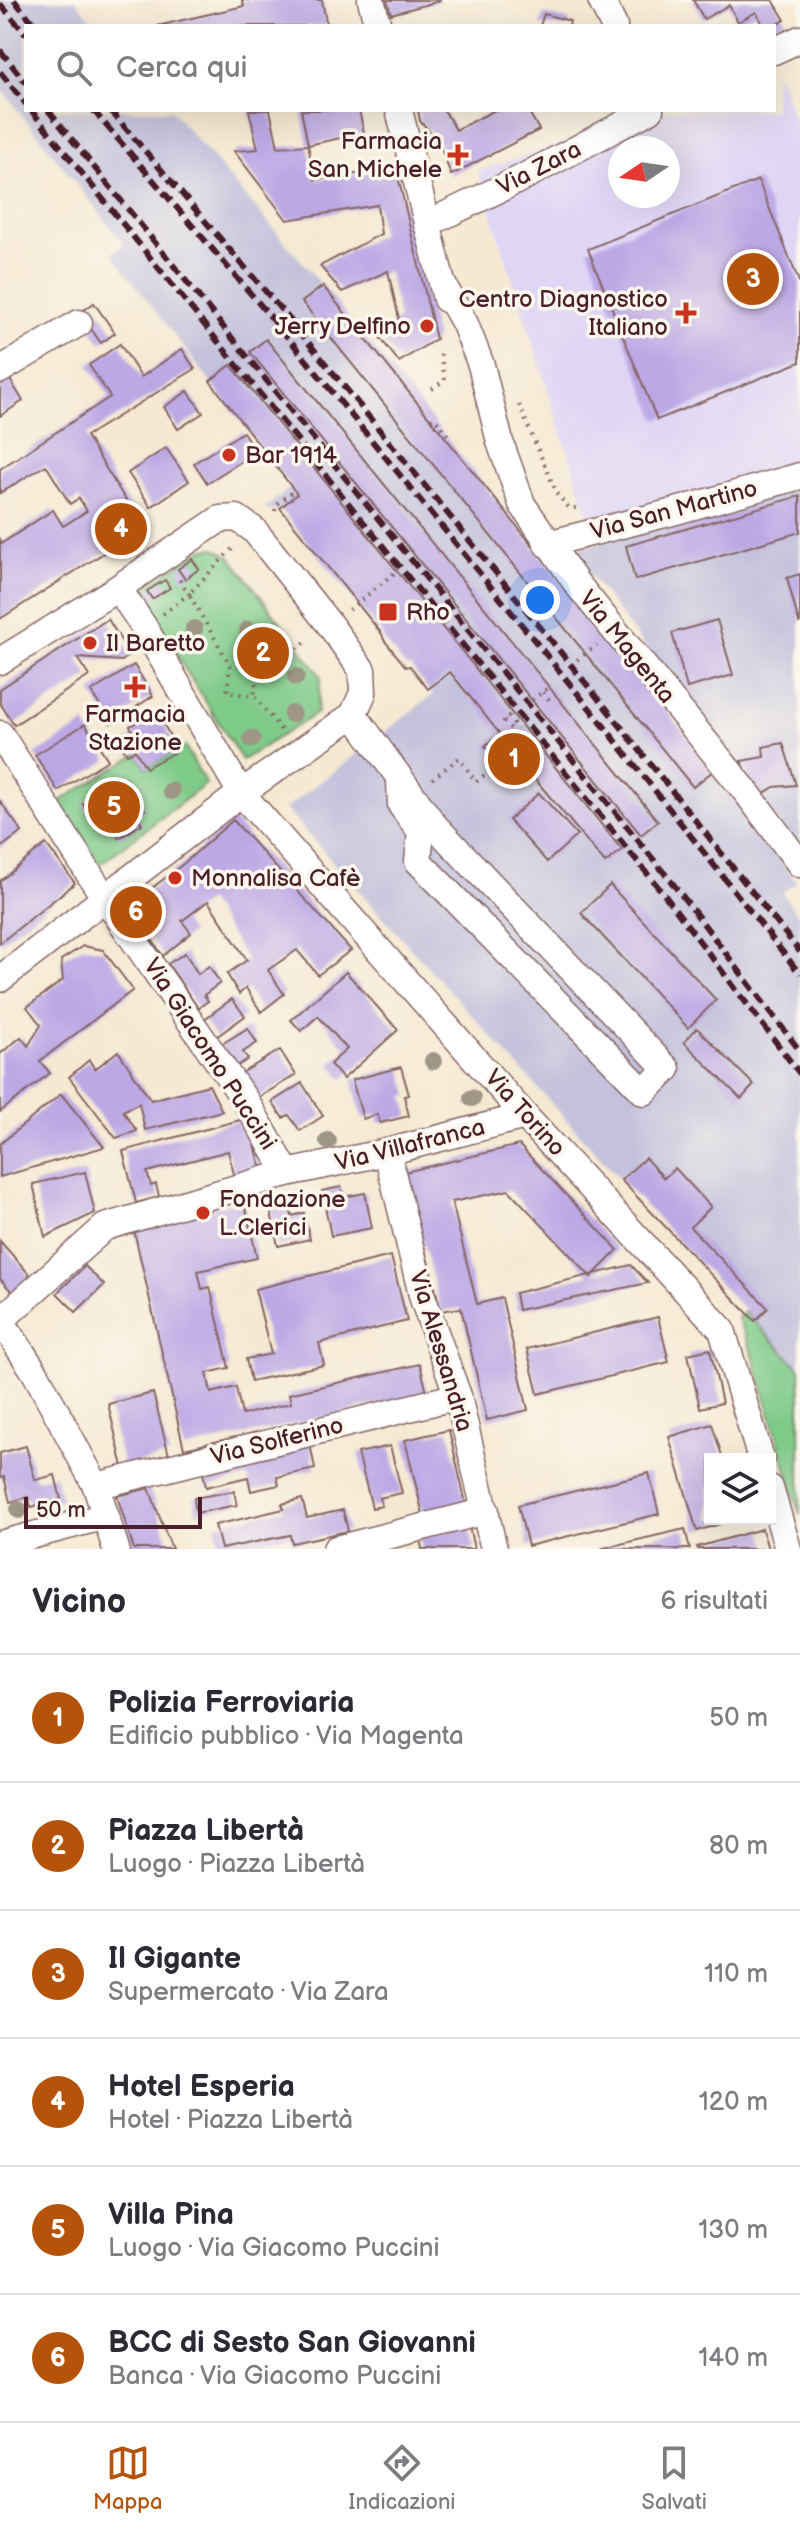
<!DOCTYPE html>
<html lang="it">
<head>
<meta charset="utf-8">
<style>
	body { margin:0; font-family:"Balsamiq Sans",sans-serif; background:#f7f7f7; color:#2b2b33 }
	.controls { position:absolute; right:24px; bottom:24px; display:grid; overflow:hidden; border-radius:0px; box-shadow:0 8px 32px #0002 }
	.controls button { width:72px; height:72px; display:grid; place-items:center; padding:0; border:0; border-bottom:2px solid #e1e1e2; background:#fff; color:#2b2b33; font:40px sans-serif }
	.compass { position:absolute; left:608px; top:136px; width:72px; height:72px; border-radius:50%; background:#fff; box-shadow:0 8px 32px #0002; rotate:257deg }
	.scale { position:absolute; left:24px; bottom:20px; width:178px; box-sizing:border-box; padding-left:8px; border:4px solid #4a1f2b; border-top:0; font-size:22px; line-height:28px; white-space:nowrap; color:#4a1f2b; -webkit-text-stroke:6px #fbf7ec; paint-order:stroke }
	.you { position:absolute; left:540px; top:600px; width:28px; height:28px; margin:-20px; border:6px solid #fff; border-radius:50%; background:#1a73e8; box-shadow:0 0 0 12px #1a73e833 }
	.badge { display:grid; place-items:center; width:52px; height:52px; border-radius:50%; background:#b45309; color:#fff; font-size:26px; font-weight:700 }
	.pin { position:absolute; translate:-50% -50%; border:4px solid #fff; box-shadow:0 2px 8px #0006 }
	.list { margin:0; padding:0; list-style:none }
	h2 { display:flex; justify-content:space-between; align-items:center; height:104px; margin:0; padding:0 32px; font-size:34px }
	h2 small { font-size:26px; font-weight:400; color:#7c7c81 }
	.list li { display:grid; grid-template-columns:52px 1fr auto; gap:24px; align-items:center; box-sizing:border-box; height:128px; padding:0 32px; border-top:2px solid #e1e1e2 }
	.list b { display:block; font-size:30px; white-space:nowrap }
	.list p { margin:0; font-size:26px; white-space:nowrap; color:#7c7c81 }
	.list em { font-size:26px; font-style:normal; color:#7c7c81 }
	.icon { flex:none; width:44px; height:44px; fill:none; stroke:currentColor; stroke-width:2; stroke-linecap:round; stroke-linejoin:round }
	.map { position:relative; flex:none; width:800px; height:1549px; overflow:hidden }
	.search { position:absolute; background:#fff; box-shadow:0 8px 32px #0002; left:24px; right:24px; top:24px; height:88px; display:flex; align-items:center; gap:20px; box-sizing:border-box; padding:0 28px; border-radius:0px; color:#7c7c81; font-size:30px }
	.sheet { height:872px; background:#fff }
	nav { display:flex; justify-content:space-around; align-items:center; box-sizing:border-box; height:112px; border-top:2px solid #e1e1e2; background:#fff; font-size:22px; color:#7c7c81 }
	nav a { display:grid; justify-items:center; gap:4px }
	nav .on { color:#b45309 }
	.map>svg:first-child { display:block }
</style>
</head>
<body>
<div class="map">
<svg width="800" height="1549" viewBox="0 0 800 1549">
	<rect width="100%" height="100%" fill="#fbf7ec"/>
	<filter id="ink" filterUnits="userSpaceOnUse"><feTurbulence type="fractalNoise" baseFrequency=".0125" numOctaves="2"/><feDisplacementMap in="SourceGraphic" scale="16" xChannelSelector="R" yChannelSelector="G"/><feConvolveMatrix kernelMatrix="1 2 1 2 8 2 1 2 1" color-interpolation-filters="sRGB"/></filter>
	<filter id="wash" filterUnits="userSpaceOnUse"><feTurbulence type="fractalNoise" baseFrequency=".006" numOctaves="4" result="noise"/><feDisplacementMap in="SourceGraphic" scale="32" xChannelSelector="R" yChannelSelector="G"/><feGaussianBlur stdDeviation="1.8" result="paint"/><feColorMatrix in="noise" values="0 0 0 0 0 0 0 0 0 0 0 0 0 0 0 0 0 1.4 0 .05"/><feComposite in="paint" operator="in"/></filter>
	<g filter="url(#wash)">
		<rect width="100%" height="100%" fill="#f5e9d2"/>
		<path fill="#dfd5f5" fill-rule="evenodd" d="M779,75l21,64v332l-205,66 -117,-366 191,-61h105v-34zM620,148h48v48h-48z"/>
		<g fill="#c3c1db">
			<polygon points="0,0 75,0 81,7 98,26 26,26 26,110 171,110 323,286 431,419 714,770 797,882 782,893 800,918 800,1369 621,1180 285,809 433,695 410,666 406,667 384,640 382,634 280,508 275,511 263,510 291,487 112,254 124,244 0,87"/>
			<polygon points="800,489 800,844 796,845 571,550"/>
		</g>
		<g fill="#7eca88" stroke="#64745a" stroke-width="2">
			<polygon points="216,548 230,556 321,676 317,713 242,760 137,592 202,549"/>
			<polygon points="185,746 206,784 97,866 57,803 137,754 146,768"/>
			<polygon points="745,1312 800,1369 800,1515 753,1355 738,1318"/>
		</g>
		<g id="blocks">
			<g fill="#bca8e5">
				<polygon points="242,0 322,0 327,26 157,26 244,6"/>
				<polygon points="387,0 440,0 440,1 391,14"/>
				<polygon points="693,0 773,0 785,20 774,26 764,26 756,12 738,22 729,5 704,19"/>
				<polygon points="544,14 570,21 569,26 540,26"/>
				<polygon points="249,110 270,110 278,147 308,145 315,180 396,168 436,339 399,362 378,335 399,319 388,271 342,292 320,266 381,234 377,205 287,220 234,151 258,149"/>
				<polygon points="301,110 359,110 364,133 308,145"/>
				<polygon points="418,110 444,110 456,130 495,110 528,110 539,130 451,175 438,140 420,121"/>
				<polygon points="758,180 800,284 800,362 657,420 588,249"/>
				<polygon points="323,286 714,770 693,787 302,302"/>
				<polygon points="94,303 115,333 101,343 80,313"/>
				<polygon points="266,339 658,821 641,835 250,352"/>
				<polygon points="120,344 141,377 182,349 195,369 86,436 143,528 0,619 0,540 2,543 53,510 63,526 87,511 79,498 70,504 46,465 0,493 0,469 110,397 89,365"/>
				<polygon points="231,365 622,850 605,863 535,779 522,789 485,746 500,734 450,672 428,689 410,666 406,667 384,640 382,634 280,508 297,494 210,381"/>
				<polygon points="9,378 23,401 0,416 0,384"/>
				<polygon points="188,391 203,413 178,429 164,407"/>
				<polygon points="243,432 256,452 207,483 194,463"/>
				<polygon points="166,448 189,481 151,507 128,473"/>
				<polygon points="800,496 800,532 635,580 626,546"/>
				<polygon points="192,559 199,569 185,579 178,569"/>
				<polygon points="800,574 800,623 799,623 787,578"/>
				<polygon points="165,580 170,588 152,599 147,591"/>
				<polygon points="108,619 130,655 122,661 77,658 89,676 14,725 0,703 0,689"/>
				<polygon points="717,620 733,675 687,688 672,633"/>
				<polygon points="134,665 153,696 111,723 91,692"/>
				<polygon points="156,711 178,750 146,768 135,750 127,754 121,744 135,736 130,726"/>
				<polygon points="85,724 108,760 58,791 35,755"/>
				<polygon points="783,743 796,785 774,787 760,796 741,761 764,757 763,747"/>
				<polygon points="126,778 145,810 137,815 142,824 119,838 104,813 93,820 83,804"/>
				<polygon points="539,793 577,835 547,862 509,820"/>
				<polygon points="0,801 22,832 0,848"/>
				<polygon points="233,820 351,950 318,975 297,950 268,970 284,994 261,1012 246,988 239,994 227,974 247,960 208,901 182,921 191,933 163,956 129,906 183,864"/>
				<polygon points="46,844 75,883 0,943 0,881"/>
				<polygon points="610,885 716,1000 688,1028 581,913"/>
				<polygon points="83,946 103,950 133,990 40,1061 50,1073 0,1112 0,1054 21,1037 28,1046 41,1025 27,1007 63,980 61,960"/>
				<polygon points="185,953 198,974 209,966 220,983 204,995 208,1001 198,1008 168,964"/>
				<polygon points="346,972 398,1030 343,1079 330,1064 347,1049 318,1016 301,1031 291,1020"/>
				<polygon points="232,999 245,1016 216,1037 203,1020"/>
				<polygon points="248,1028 257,1043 243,1052 248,1059 234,1068 220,1045"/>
				<polygon points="697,1028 754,1085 741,1099 684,1042"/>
				<polygon points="280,1050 296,1075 256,1099 240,1074"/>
				<polygon points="118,1051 151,1100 209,1085 222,1111 145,1130 139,1103 123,1111 137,1131 116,1138 69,1077 89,1060 95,1069"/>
				<polygon points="401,1067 409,1095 404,1096 409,1116 380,1123 377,1114 363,1119 352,1080"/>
				<polygon points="302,1083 323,1116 300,1131 289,1115 283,1118 272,1102"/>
				<polygon points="61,1094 104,1147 0,1177 0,1144"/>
				<polygon points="248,1118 262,1171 235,1178 228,1151 147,1172 151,1186 156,1184 159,1197 136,1203 123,1151"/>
				<polygon points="519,1145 618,1250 591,1277 509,1190 452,1202 477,1304 502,1298 528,1410 487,1420 461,1308 441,1311 405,1172"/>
				<polygon points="645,1158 664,1178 675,1168 711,1207 690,1227 768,1308 755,1321 621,1180"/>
				<polygon points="85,1172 95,1213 45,1237 33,1184"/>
				<polygon points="341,1187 344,1197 365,1193 372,1228 331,1236 322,1191"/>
				<polygon points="244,1200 257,1258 198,1271 202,1289 210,1287 229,1368 207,1373 211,1393 236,1387 242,1415 291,1403 289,1394 420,1364 427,1393 184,1449 133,1226"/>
				<polygon points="289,1203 292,1216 304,1213 310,1239 278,1246 270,1207"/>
				<polygon points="0,1241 30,1275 15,1295 0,1279"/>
				<polygon points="391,1256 407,1321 319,1343 324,1365 251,1381 246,1359 271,1354 255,1289"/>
				<polygon points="631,1265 648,1283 518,1310 515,1293"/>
				<polygon points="85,1266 104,1285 76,1312 57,1293"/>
				<polygon points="658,1317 669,1362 538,1394 527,1349"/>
				<polygon points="710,1349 722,1403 700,1408 688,1354"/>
				<polygon points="153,1393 169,1455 123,1467 108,1404"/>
				<polygon points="712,1424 723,1459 710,1459 710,1519 733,1520 697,1531 669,1437"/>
				<polygon points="449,1430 466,1504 423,1515 405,1440"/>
				<polygon points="310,1443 315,1469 277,1477 279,1485 251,1491 248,1477 206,1487 202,1468"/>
				<polygon points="26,1446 35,1480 55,1475 61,1499 31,1507 28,1497 10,1502 4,1477 0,1478 0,1453"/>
				<polygon points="390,1446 402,1493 379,1498 382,1506 372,1508 358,1453"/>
				<polygon points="649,1473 659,1514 528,1546 518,1505"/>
				<polygon points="149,1488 163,1526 172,1549 134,1549 117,1496"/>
				<polygon points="234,1491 237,1505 196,1513 194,1498"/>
				<polygon points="302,1499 307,1518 343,1510 348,1531 292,1543 290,1535 221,1549 215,1525 284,1509 282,1504"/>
				<polygon points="469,1526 474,1549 422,1549 420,1538"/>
				<polygon points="685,1529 690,1549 604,1549 603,1548"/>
				<polygon points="762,1529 768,1549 698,1549 697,1547"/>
			</g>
		</g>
	</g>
	<g filter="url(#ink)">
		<use href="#blocks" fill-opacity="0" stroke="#866665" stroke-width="2"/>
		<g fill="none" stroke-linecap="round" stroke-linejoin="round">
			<defs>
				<g id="minor">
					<polyline points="371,0 378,26"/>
					<polyline points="601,0 614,26"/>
					<polyline points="774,51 800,39"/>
					<polyline points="399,110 446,299"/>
					<polyline points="427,224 516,181 650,110"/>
					<polyline points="442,283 465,324 481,365 500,442 522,504 577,584 747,793 800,864"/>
					<polyline points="0,370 79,323"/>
					<polyline points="547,544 669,513 800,476"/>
					<polyline points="118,588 144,627 241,793 525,1116 722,1330 761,1459"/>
					<polyline points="0,661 118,588 220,519 237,518 254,530 330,625 362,670 363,693 353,715 241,793 0,979"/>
					<polyline points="359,722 434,825 667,1069 644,1092 418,861 421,832 401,805 400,781"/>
					<polyline points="0,734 104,897 247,1103 287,1173"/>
					<polyline points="387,1152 423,1299 458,1396 494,1549"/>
					<polyline points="0,1319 36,1374 96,1486 116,1549"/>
					<polyline points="1,1320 105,1227 287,1173 387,1152 525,1116"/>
					<polyline points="96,1486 458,1396"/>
					<polyline points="770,1488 788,1549"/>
					<polyline points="0,1544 106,1516"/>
					<polyline points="336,1549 486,1511"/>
				</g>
			</defs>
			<use href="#minor" stroke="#866665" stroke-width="29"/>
			<g stroke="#866665" stroke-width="4" stroke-dasharray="2 6" stroke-linecap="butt">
				<polyline points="432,389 445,380 440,350"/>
				<polyline points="519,405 557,494 569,508 581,508"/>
				<polyline points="431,419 434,417 450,438"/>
				<polyline points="275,511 276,505 294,491"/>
				<polyline points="232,549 189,594 230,665 227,692 254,696 285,735"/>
				<polyline points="349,610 397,571"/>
				<polyline points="163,614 189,594 177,576"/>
				<polyline points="577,660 597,645"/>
				<polyline points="230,665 252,667 257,676 254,696"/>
				<polyline points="257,676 307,641"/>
				<polyline points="543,692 551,702"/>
				<polyline points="532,700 549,687"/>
				<polyline points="508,716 518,729"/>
				<polyline points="432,779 459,758 476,782 523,743 504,721 511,713"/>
			</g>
			<use href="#minor" stroke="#fff" stroke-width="26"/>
			<g stroke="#4a1f2b" stroke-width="6" stroke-dasharray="12 6" stroke-linecap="butt">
				<polyline points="14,0 36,26"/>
				<polyline points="0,4 26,34"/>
				<polyline points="0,50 26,83"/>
				<polyline points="0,72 26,104"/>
				<polyline points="31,110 663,893 800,1074"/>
				<polyline points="48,110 674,885 800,1051"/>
				<polyline points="93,110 281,329 596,716 800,974"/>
				<polyline points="110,110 290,320 606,708 800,952"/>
			</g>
		</g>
		<g fill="#a09686">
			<circle cx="194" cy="629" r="9"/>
			<circle cx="248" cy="630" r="9"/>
			<circle cx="296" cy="677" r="9"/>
			<circle cx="292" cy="714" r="9"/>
			<circle cx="252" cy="739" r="9"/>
			<circle cx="171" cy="791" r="9"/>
			<circle cx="433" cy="1061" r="9"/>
			<circle cx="472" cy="1098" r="9"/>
			<circle cx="328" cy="1141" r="9"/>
			<circle cx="19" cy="1510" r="9"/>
		</g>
	</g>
	<g fill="#c8321e" stroke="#fbf7ec" stroke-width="3">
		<path d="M454 143h8v8h8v8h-8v8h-8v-8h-8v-8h8z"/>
		<path d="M682 301h8v8h8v8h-8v8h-8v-8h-8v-8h8z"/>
		<circle cx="427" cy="326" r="8"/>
		<circle cx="229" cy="455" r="8"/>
		<rect x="378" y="602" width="20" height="20" rx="4"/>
		<circle cx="90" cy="643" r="8"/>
		<path d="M131 675h8v8h8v8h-8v8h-8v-8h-8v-8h8z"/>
		<circle cx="175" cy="878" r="8"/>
		<circle cx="203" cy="1213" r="8"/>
	</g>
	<g text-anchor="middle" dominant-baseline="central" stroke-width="7" stroke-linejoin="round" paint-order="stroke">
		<g font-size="24" fill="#4a1f2b" stroke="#fbf7ec" text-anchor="start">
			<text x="442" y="141" text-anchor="end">Farmacia<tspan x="442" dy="28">San Michele</tspan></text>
			<text x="668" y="299" text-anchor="end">Centro Diagnostico<tspan x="668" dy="28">Italiano</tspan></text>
			<text x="411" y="326" text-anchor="end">Jerry Delfino</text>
			<text x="245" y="455">Bar 1914</text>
			<text x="406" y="612">Rho</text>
			<text x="106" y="643">Il Baretto</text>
			<text x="135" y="714" text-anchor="middle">Farmacia<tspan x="135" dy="28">Stazione</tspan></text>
			<text x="191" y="878">Monnalisa Cafè</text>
			<text x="219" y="1199">Fondazione<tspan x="219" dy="28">L.Clerici</tspan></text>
		</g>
		<g font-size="24" fill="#4a1f2b" stroke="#fbf7ec">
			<text transform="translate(539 168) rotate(-27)">Via Zara</text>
			<text transform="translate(674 510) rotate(-15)">Via San Martino</text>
			<text transform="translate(627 647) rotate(51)">Via Magenta</text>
			<text transform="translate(210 1054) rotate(57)">Via Giacomo Puccini</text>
			<text transform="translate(525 1113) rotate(48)">Via Torino</text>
			<text transform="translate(410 1145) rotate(-14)">Via Villafranca</text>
			<text transform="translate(441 1351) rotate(73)">Via Alessandria</text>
			<text transform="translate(277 1441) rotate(-14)">Via Solferino</text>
		</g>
	</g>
</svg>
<div class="controls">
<button><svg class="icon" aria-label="layers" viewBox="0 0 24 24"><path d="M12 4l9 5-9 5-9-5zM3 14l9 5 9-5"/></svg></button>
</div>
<svg class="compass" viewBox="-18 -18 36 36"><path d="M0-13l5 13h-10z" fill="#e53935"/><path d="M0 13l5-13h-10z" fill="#7c7c81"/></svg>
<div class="scale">50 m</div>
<div class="you"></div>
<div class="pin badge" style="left:514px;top:759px">1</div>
<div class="pin badge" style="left:263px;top:653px">2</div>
<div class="pin badge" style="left:753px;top:279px">3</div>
<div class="pin badge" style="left:121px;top:529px">4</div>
<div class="pin badge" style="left:114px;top:807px">5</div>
<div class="pin badge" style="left:136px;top:912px">6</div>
<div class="search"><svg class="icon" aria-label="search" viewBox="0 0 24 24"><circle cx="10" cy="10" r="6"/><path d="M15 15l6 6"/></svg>Cerca qui</div>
</div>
<section class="sheet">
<h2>Vicino<small>6 risultati</small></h2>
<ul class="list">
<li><span class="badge">1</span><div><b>Polizia Ferroviaria</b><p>Edificio pubblico · Via Magenta</p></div><em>50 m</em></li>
<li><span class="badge">2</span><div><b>Piazza Libertà</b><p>Luogo · Piazza Libertà</p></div><em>80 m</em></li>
<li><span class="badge">3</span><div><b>Il Gigante</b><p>Supermercato · Via Zara</p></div><em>110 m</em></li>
<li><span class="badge">4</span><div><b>Hotel Esperia</b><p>Hotel · Piazza Libertà</p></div><em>120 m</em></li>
<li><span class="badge">5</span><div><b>Villa Pina</b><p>Luogo · Via Giacomo Puccini</p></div><em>130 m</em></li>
<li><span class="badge">6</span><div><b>BCC di Sesto San Giovanni</b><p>Banca · Via Giacomo Puccini</p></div><em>140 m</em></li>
</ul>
</section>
<nav>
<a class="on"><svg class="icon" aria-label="map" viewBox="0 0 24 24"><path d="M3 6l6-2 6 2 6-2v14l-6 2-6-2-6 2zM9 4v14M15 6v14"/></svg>Mappa</a>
<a><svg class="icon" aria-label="directions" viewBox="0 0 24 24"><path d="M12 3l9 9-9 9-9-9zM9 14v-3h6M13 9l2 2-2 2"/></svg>Indicazioni</a>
<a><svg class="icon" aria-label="saved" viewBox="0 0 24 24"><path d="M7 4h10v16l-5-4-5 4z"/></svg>Salvati</a>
</nav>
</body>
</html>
